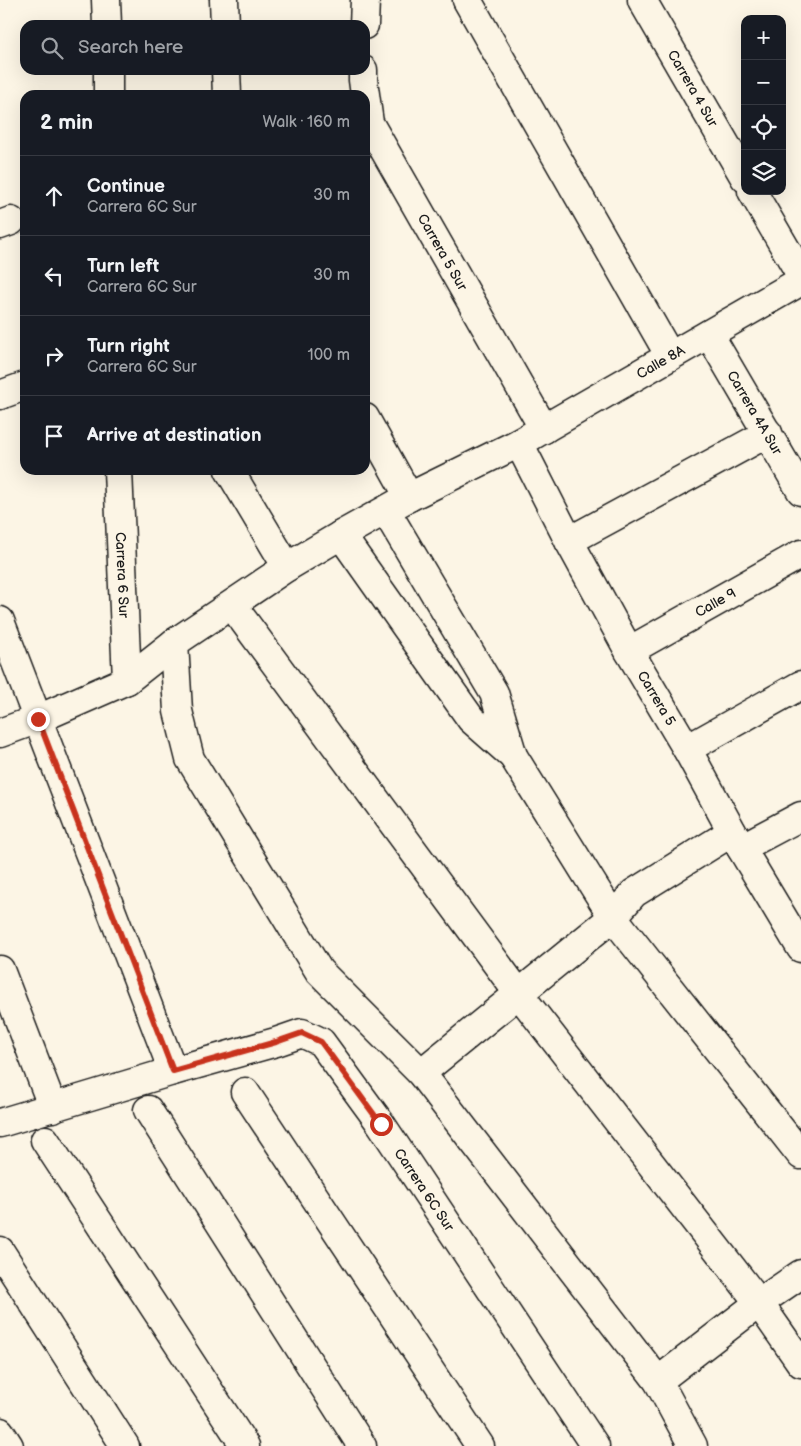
<!DOCTYPE html>
<html lang="en">
<head>
<meta charset="utf-8">
<style>
	body { margin:0; font-family:"Balsamiq Sans",sans-serif; background:#20242c; color:#f1f3f6 }
	.controls { position:absolute; right:15px; top:15px; display:grid; overflow:hidden; border-radius:10px; box-shadow:0 5px 20px #0002 }
	.controls button { width:45px; height:45px; display:grid; place-items:center; padding:0; border:0; border-bottom:1px solid #363941; background:#171b24; color:#f1f3f6; font:25px sans-serif }
	.stop { position:absolute; width:15px; height:15px; margin:-11px; border:4px solid #c8321e; border-radius:50%; background:#fff }
	.stop.end { background:#c8321e; border-color:#fff; box-shadow:0 1px 5px #0008 }
	.list { margin:0; padding:0; list-style:none }
	h2 { display:flex; justify-content:space-between; align-items:center; height:65px; margin:0; padding:0 20px; font-size:21px }
	h2 small { font-size:16px; font-weight:400; color:#9ea1a6 }
	.list li { display:grid; grid-template-columns:32px 1fr auto; gap:15px; align-items:center; box-sizing:border-box; height:80px; padding:0 20px; border-top:1px solid #363941 }
	.list b { display:block; font-size:19px; white-space:nowrap }
	.list p { margin:0; font-size:16px; white-space:nowrap; color:#9ea1a6 }
	.list em { font-size:16px; font-style:normal; color:#9ea1a6 }
	.icon { flex:none; width:28px; height:28px; fill:none; stroke:currentColor; stroke-width:2; stroke-linecap:round; stroke-linejoin:round }
	.map { position:relative; flex:none; width:801px; height:1446px; overflow:hidden }
	.search { position:absolute; background:#171b24; box-shadow:0 5px 20px #0002; left:20px; top:20px; width:350px; height:55px; display:flex; align-items:center; gap:12px; box-sizing:border-box; padding:0 18px; border-radius:15px; color:#9ea1a6; font-size:19px }
	.panel { position:absolute; background:#171b24; box-shadow:0 5px 20px #0002; left:20px; top:90px; width:350px; height:385px; border-radius:15px }
	.map>svg:first-child { display:block }
</style>
</head>
<body>
<div class="map">
<svg width="801" height="1446" viewBox="0 0 801 1446">
	<rect width="100%" height="100%" fill="#fcf5e5"/>
	<filter id="ink" filterUnits="userSpaceOnUse"><feTurbulence type="fractalNoise" baseFrequency=".02" numOctaves="2"/><feDisplacementMap in="SourceGraphic" scale="10" xChannelSelector="R" yChannelSelector="G"/><feConvolveMatrix kernelMatrix="1 2 1 2 8 2 1 2 1" color-interpolation-filters="sRGB"/></filter>
	<g filter="url(#ink)">
		<g fill="none" stroke-linecap="round" stroke-linejoin="round">
			<defs>
				<g id="minor">
					<polyline points="106,0 107,25"/>
					<polyline points="224,0 225,25"/>
					<polyline points="467,0 670,356"/>
					<path id="s1" d="M642,0l103,178"/>
					<polyline points="364,25 365,0"/>
					<polyline points="108,70 108,95"/>
					<polyline points="226,70 227,95"/>
					<path id="s2" d="M363,70v10l6,43 175,306"/>
					<polyline points="752,191 801,275"/>
					<polyline points="0,225 11,221"/>
					<path id="s3" d="M709,334l92,157"/>
					<polyline points="0,395 25,386"/>
					<polyline points="365,418 409,497"/>
					<path id="s4" d="M519,443l50,98 60,110 58,98 54,99 60,100"/>
					<path id="s5" d="M118,470l9,210"/>
					<polyline points="229,470 287,567"/>
					<polyline points="386,511 494,693 513,756"/>
					<polyline points="341,535 471,719 513,756 613,917 801,1155"/>
					<polyline points="569,541 768,433"/>
					<polyline points="232,605 519,994 759,1303 801,1363"/>
					<path id="s6" d="M0,621l173,450 103,-29 26,-9 19,9 60,82 214,322"/>
					<polyline points="174,643 178,711 190,759 319,971 421,1073 658,1381 693,1446"/>
					<path id="s7" d="M629,651l172,-97"/>
					<path id="s8" d="M0,733l38,-14 89,-39 47,-37 113,-76 54,-32 68,-38 110,-54 282,-162"/>
					<polyline points="687,749 801,685"/>
					<polyline points="741,848 801,816"/>
					<polyline points="0,970 53,1108"/>
					<polyline points="421,1073 613,917 634,893 732,832"/>
					<polyline points="245,1092 480,1446"/>
					<polyline points="148,1110 362,1446"/>
					<polyline points="0,1123 173,1071"/>
					<polyline points="45,1140 245,1446"/>
					<polyline points="0,1251 125,1446"/>
					<polyline points="658,1381 759,1303 801,1274"/>
					<polyline points="0,1432 9,1446"/>
				</g>
			</defs>
			<use href="#minor" stroke="#1c1c1c" stroke-width="31"/>
			<use href="#minor" stroke="#fcf5e5" stroke-width="28"/>
		</g>
	</g>
	<g fill="none" stroke-linecap="round" stroke-linejoin="round" filter="url(#ink)">
		<polyline stroke="#c8321e" stroke-width="6" points="38,719 173,1071 276,1042 302,1033 321,1042 381,1124"/>
	</g>
	<g text-anchor="middle" dominant-baseline="central" stroke-width="5" stroke-linejoin="round" paint-order="stroke">
		<g font-size="14" fill="#1c1c1c" stroke="#fcf5e5">
			<text stroke="none"><textPath href="#s1" startOffset="102">Carrera 4 Sur</textPath></text>
			<text stroke="none"><textPath href="#s2" startOffset="202">Carrera 5 Sur</textPath></text>
			<text stroke="none"><textPath href="#s8" startOffset="760">Calle 8A</textPath></text>
			<text stroke="none"><textPath href="#s3" startOffset="91">Carrera 4A Sur</textPath></text>
			<text stroke="none"><textPath href="#s5" startOffset="105">Carrera 6 Sur</textPath></text>
			<text stroke="none"><textPath href="#s7" startOffset="99">Calle 9</textPath></text>
			<text stroke="none"><textPath href="#s4" startOffset="290">Carrera 5</textPath></text>
			<text stroke="none"><textPath href="#s6" startOffset="818">Carrera 6C Sur</textPath></text>
		</g>
	</g>
</svg>
<div class="controls">
<button>+</button>
<button>−</button>
<button><svg class="icon" aria-label="locate" viewBox="0 0 24 24"><circle cx="12" cy="12" r="6"/><path d="M12 2v4M12 18v4M2 12h4M18 12h4"/></svg></button>
<button><svg class="icon" aria-label="layers" viewBox="0 0 24 24"><path d="M12 4l9 5-9 5-9-5zM3 14l9 5 9-5"/></svg></button>
</div>
<div class="stop" style="left:381px;top:1124px"></div>
<div class="stop end" style="left:38px;top:719px"></div>
<div class="search"><svg class="icon" aria-label="search" viewBox="0 0 24 24"><circle cx="10" cy="10" r="6"/><path d="M15 15l6 6"/></svg>Search here</div>
<section class="panel">
<h2>2 min<small>Walk · 160 m</small></h2>
<ul class="list">
<li><svg class="icon" aria-label="ahead" viewBox="0 0 24 24"><path d="M12 20V5M6 11l6-6 6 6"/></svg><div><b>Continue</b><p>Carrera 6C Sur</p></div><em>30 m</em></li>
<li><svg class="icon" aria-label="left" viewBox="0 0 24 24"><path d="M17 20v-9H6M10 6l-5 5 5 5"/></svg><div><b>Turn left</b><p>Carrera 6C Sur</p></div><em>30 m</em></li>
<li><svg class="icon" aria-label="right" viewBox="0 0 24 24"><path d="M7 20v-9h11M14 6l5 5-5 5"/></svg><div><b>Turn right</b><p>Carrera 6C Sur</p></div><em>100 m</em></li>
<li><svg class="icon" aria-label="arrive" viewBox="0 0 24 24"><path d="M6 21V4h12l-3 4 3 4H6"/></svg><div><b>Arrive at destination</b></div></li>
</ul>
</section>
</div>
</body>
</html>
